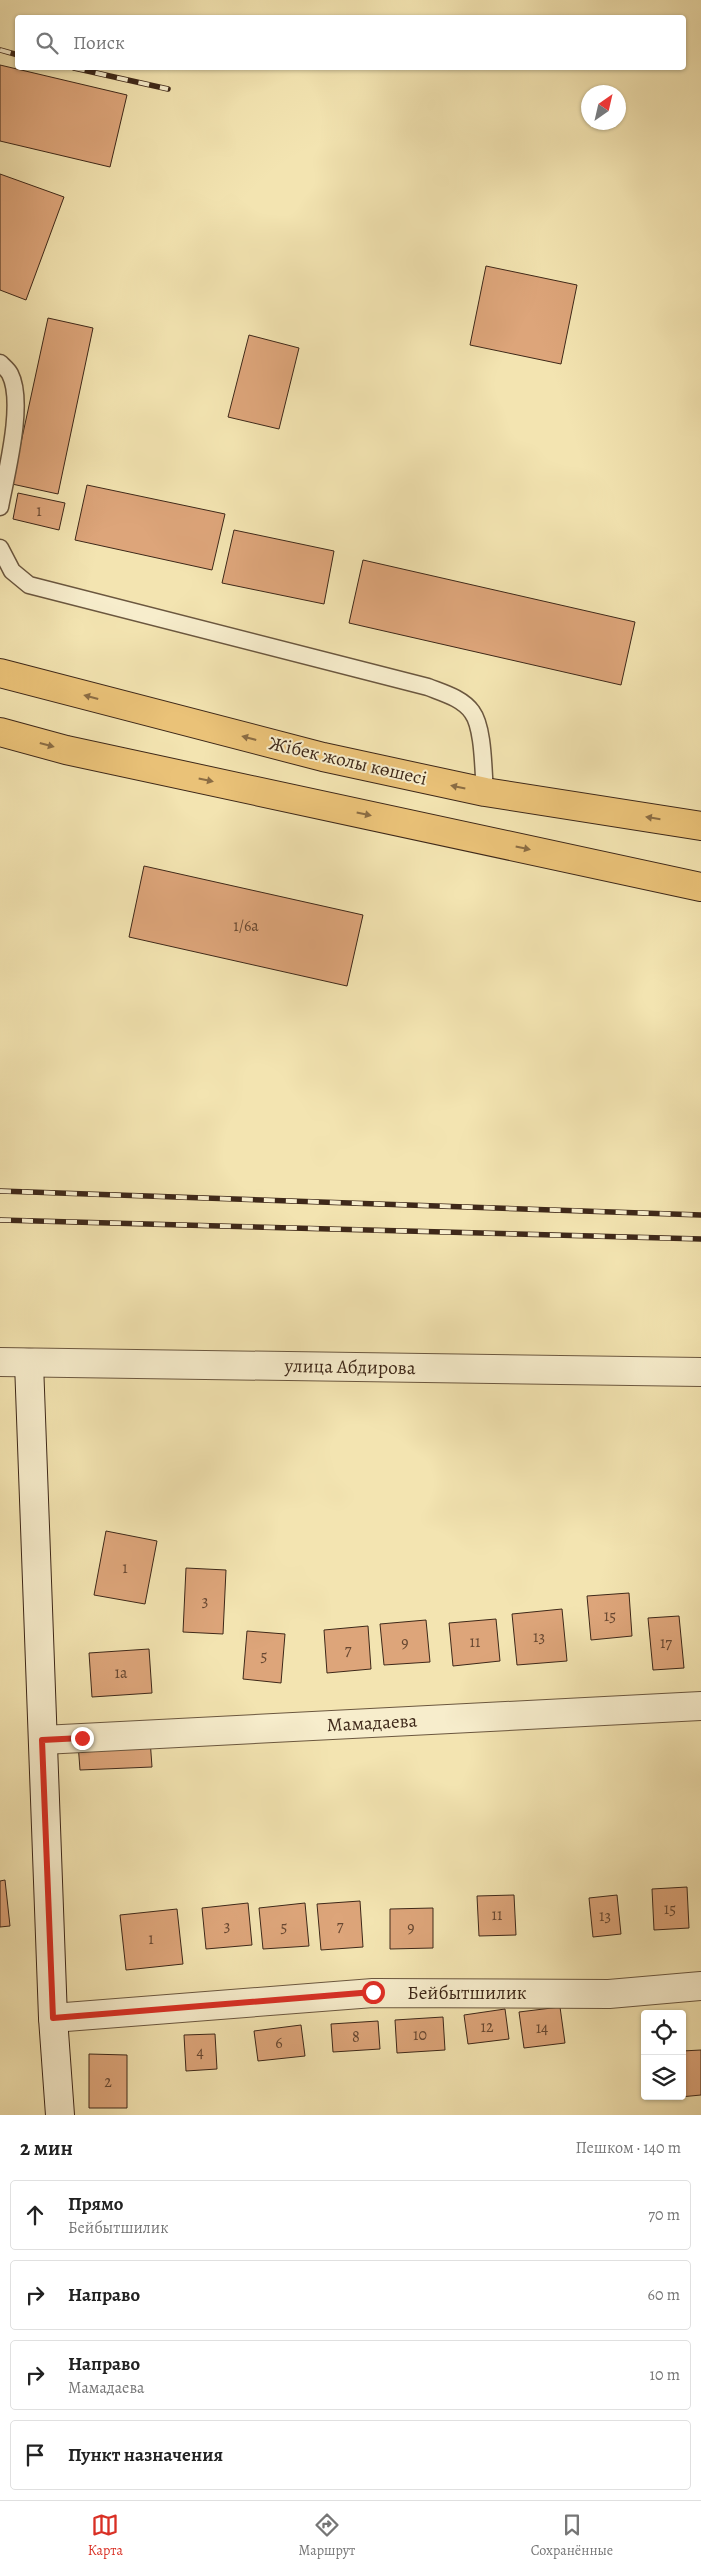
<!DOCTYPE html>
<html lang="ru">
<head>
<meta charset="utf-8">
<style>
	body { margin:0; font-family:Alegreya,serif; background:#f6f6f6; color:#222 }
	.controls { position:absolute; right:15px; bottom:15px; display:grid; overflow:hidden; border-radius:5px; box-shadow:0 1px 4px #0004 }
	.controls button { width:45px; height:45px; display:grid; place-items:center; padding:0; border:0; border-bottom:1px solid #e0e0e0; background:#fff; color:#222; font:25px sans-serif }
	.compass { position:absolute; left:581px; top:85px; width:45px; height:45px; border-radius:50%; background:#fff; box-shadow:0 1px 4px #0004; rotate:34deg }
	.stop { position:absolute; width:15px; height:15px; margin:-11px; border:4px solid #d93025; border-radius:50%; background:#fff }
	.stop.end { background:#d93025; border-color:#fff; box-shadow:0 1px 5px #0008 }
	.list { margin:0; padding:0; list-style:none }
	h2 { display:flex; justify-content:space-between; align-items:center; height:65px; margin:0; padding:0 20px; font-size:21px }
	h2 small { font-size:16px; font-weight:400; color:#767676 }
	.list li { display:grid; grid-template-columns:32px 1fr auto; gap:15px; align-items:center; box-sizing:border-box; height:70px; margin:0 10px 10px; padding:0 10px; border:1px solid #e0e0e0; border-radius:5px }
	.list b { display:block; font-size:19px; white-space:nowrap }
	.list p { margin:0; font-size:16px; white-space:nowrap; color:#767676 }
	.list em { font-size:16px; font-style:normal; color:#767676 }
	.icon { flex:none; width:28px; height:28px; fill:none; stroke:currentColor; stroke-width:2; stroke-linecap:round; stroke-linejoin:round }
	.map { position:relative; flex:none; width:701px; height:2115px; overflow:hidden }
	.search { position:absolute; background:#fff; box-shadow:0 1px 4px #0004; left:15px; right:15px; top:15px; height:55px; display:flex; align-items:center; gap:12px; box-sizing:border-box; padding:0 18px; border-radius:5px; color:#767676; font-size:19px }
	.sheet { height:385px; background:#fff }
	nav { display:flex; justify-content:space-around; align-items:center; box-sizing:border-box; height:70px; border-top:1px solid #e0e0e0; background:#fff; font-size:14px; color:#767676 }
	nav a { display:grid; justify-items:center; gap:2px }
	nav .on { color:#d93025 }
	.map>svg:first-child { display:block }
</style>
</head>
<body>
<div class="map">
<svg width="701" height="2115" viewBox="0 0 701 2115">
	<rect width="100%" height="100%" fill="#f3e4b1"/>
	<filter id="stains"><feTurbulence type="fractalNoise" baseFrequency=".004" numOctaves="4"/><feColorMatrix values="0 0 0 0 .2 0 0 0 0 .09 0 0 0 0 .02 0 0 0 .5 -.17"/></filter>
	<radialGradient id="worn" r=".72"><stop offset=".6" stop-color="#630" stop-opacity="0"/><stop offset="1" stop-color="#630" stop-opacity=".3"/></radialGradient>
	<g fill="#dda57a" stroke="#3e2819">
		<polygon points="0,65 127,95 110,167 0,141"/>
		<polygon points="0,174 64,197 26,300 0,290"/>
		<polygon points="486,266 577,285 561,364 470,345"/>
		<polygon points="48,318 93,328 58,494 12,484"/>
		<polygon points="249,335 299,348 279,429 228,417"/>
		<polygon points="87,485 225,514 212,570 75,540"/>
		<polygon points="18,493 65,503 59,530 13,519"/>
		<polygon points="234,530 334,551 324,604 222,583"/>
		<polygon points="363,560 635,622 621,685 349,623"/>
		<polygon points="144,866 363,915 347,986 129,937"/>
		<polygon points="106,1531 157,1541 145,1604 94,1595"/>
		<polygon points="186,1568 226,1570 223,1634 183,1632"/>
		<polygon points="629,1593 632,1636 591,1640 587,1596"/>
		<polygon points="562,1609 567,1661 517,1665 512,1614"/>
		<polygon points="679,1616 684,1668 653,1670 648,1618"/>
		<polygon points="496,1619 500,1661 453,1666 449,1623"/>
		<polygon points="426,1620 430,1662 384,1665 380,1624"/>
		<polygon points="368,1626 371,1669 327,1673 324,1630"/>
		<polygon points="247,1631 285,1634 281,1683 243,1679"/>
		<polygon points="149,1649 152,1693 92,1697 89,1653"/>
		<polygon points="150,1739 152,1767 80,1770 78,1743"/>
		<polygon points="5,1880 10,1926 0,1927 0,1881"/>
		<polygon points="687,1887 689,1928 654,1930 652,1889"/>
		<polygon points="514,1895 516,1935 479,1936 477,1896"/>
		<polygon points="617,1895 621,1934 593,1937 589,1898"/>
		<polygon points="360,1901 363,1947 321,1950 317,1904"/>
		<polygon points="248,1903 252,1945 206,1949 202,1908"/>
		<polygon points="305,1903 309,1946 263,1949 259,1908"/>
		<polygon points="433,1908 433,1948 390,1949 390,1909"/>
		<polygon points="177,1909 183,1964 126,1970 120,1915"/>
		<polygon points="560,2007 565,2043 524,2048 519,2012"/>
		<polygon points="505,2009 509,2039 468,2044 464,2015"/>
		<polygon points="443,2017 445,2050 397,2053 395,2020"/>
		<polygon points="378,2021 380,2049 333,2052 331,2024"/>
		<polygon points="301,2025 305,2056 258,2061 254,2031"/>
		<polygon points="215,2034 217,2069 186,2071 184,2035"/>
		<polygon points="701,2050 701,2095 670,2098 682,2096 682,2051"/>
		<polygon points="89,2054 127,2055 127,2108 89,2108"/>
	</g>
	<g fill="none" stroke-linecap="round" stroke-linejoin="round">
		<defs>
			<g id="lane">
				<path d="M0,363c3,3 8,7 10,11 15,29 -4,100 -10,133"/>
				<path d="M0,548l12,23 17,14 399,102c15,6 34,11 44,25 12,16 11,60 13,80"/>
			</g>
			<g id="street">
				<polyline points="0,1362 701,1372"/>
				<polyline points="43,1740 701,1706"/>
				<polyline points="53,2018 373,1993 609,1994 701,1986"/>
			</g>
			<polyline id="secondary" points="29,1363 53,2018 60,2115"/>
			<g id="primary">
				<polyline points="0,673 323,757 485,792 701,826"/>
				<polyline points="0,732 66,750 701,887"/>
			</g>
		</defs>
		<use href="#lane" stroke="#6b573f" stroke-width="19"/>
		<use href="#street" stroke="#6b573f" stroke-width="30"/>
		<use href="#secondary" stroke="#3e2819" stroke-width="30"/>
		<use href="#primary" stroke="#3e2819" stroke-width="30"/>
		<use href="#lane" stroke="#f7edcc" stroke-width="16"/>
		<use href="#street" stroke="#f7edcc" stroke-width="28"/>
		<use href="#secondary" stroke="#f7edcc" stroke-width="28"/>
		<use href="#primary" stroke="#eac278" stroke-width="28"/>
		<defs>
			<g id="rail">
				<polyline points="0,50 18,55"/>
				<polyline points="74,68 168,89"/>
				<polyline points="0,1191 701,1215"/>
				<polyline points="0,1220 701,1239"/>
			</g>
		</defs>
		<use href="#rail" stroke="#3e2819" stroke-width="5.5"/>
		<use href="#rail" stroke="#f7edcc" stroke-width="4" stroke-dasharray="11" stroke-linecap="butt"/>
	</g>
	<defs><path id="oneway-solid" d="M-6-.8H1V-3.2L6.5 0L1 3.2V.8H-6Z" transform="scale(1.25)"/></defs>
	<g fill="#8b6d44">
		<use href="#oneway-solid" transform="translate(91 697) rotate(-165)"/>
		<use href="#oneway-solid" transform="translate(249 738) rotate(-165)"/>
		<use href="#oneway-solid" transform="translate(47 745) rotate(15)"/>
		<use href="#oneway-solid" transform="translate(206 780) rotate(12)"/>
		<use href="#oneway-solid" transform="translate(458 787) rotate(-168)"/>
		<use href="#oneway-solid" transform="translate(364 814) rotate(12)"/>
		<use href="#oneway-solid" transform="translate(653 818) rotate(-171)"/>
		<use href="#oneway-solid" transform="translate(523 848) rotate(12)"/>
	</g>
	<g fill="none" stroke-linecap="round" stroke-linejoin="round">
		<polyline stroke="#d93025" stroke-width="6" points="82,1738 42,1740 53,2018 373,1992"/>
	</g>
	<g text-anchor="middle" dominant-baseline="central" stroke-width="4" stroke-linejoin="round" paint-order="stroke">
		<g font-size="16" fill="#664731">
			<text x="39" y="511">1</text>
			<text x="246" y="926">1/6а</text>
			<text x="125" y="1568">1</text>
			<text x="205" y="1601">3</text>
			<text x="610" y="1616">15</text>
			<text x="539" y="1637">13</text>
			<text x="475" y="1642">11</text>
			<text x="405" y="1643">9</text>
			<text x="666" y="1643">17</text>
			<text x="348" y="1650">7</text>
			<text x="264" y="1656">5</text>
			<text x="121" y="1673">1а</text>
			<text x="670" y="1909">15</text>
			<text x="497" y="1915">11</text>
			<text x="605" y="1916">13</text>
			<text x="227" y="1926">3</text>
			<text x="340" y="1926">7</text>
			<text x="284" y="1927">5</text>
			<text x="411" y="1928">9</text>
			<text x="151" y="1939">1</text>
			<text x="487" y="2027">12</text>
			<text x="542" y="2028">14</text>
			<text x="420" y="2035">10</text>
			<text x="356" y="2037">8</text>
			<text x="279" y="2043">6</text>
			<text x="200" y="2052">4</text>
			<text x="108" y="2082">2</text>
		</g>
		<g font-size="19" fill="#3e2819" stroke="#f7edcc">
			<text transform="translate(348 761) rotate(13)">Жібек жолы көшесі</text>
			<text transform="translate(350 1367) rotate(1)">улица Абдирова</text>
			<text transform="translate(372 1723) rotate(-3)">Мамадаева</text>
			<text x="467" y="1993">Бейбытшилик</text>
		</g>
	</g>
	<rect width="100%" height="100%" filter="url(#stains)"/>
	<rect width="100%" height="100%" fill="url(#worn)"/>
</svg>
<div class="controls">
<button><svg class="icon" aria-label="locate" viewBox="0 0 24 24"><circle cx="12" cy="12" r="6"/><path d="M12 2v4M12 18v4M2 12h4M18 12h4"/></svg></button>
<button><svg class="icon" aria-label="layers" viewBox="0 0 24 24"><path d="M12 4l9 5-9 5-9-5zM3 14l9 5 9-5"/></svg></button>
</div>
<svg class="compass" viewBox="-18 -18 36 36"><path d="M0-13l5 13h-10z" fill="#e53935"/><path d="M0 13l5-13h-10z" fill="#767676"/></svg>
<div class="stop" style="left:373px;top:1992px"></div>
<div class="stop end" style="left:82px;top:1738px"></div>
<div class="search"><svg class="icon" aria-label="search" viewBox="0 0 24 24"><circle cx="10" cy="10" r="6"/><path d="M15 15l6 6"/></svg>Поиск</div>
</div>
<section class="sheet">
<h2>2 мин<small>Пешком · 140 m</small></h2>
<ul class="list">
<li><svg class="icon" aria-label="ahead" viewBox="0 0 24 24"><path d="M12 20V5M6 11l6-6 6 6"/></svg><div><b>Прямо</b><p>Бейбытшилик</p></div><em>70 m</em></li>
<li><svg class="icon" aria-label="right" viewBox="0 0 24 24"><path d="M7 20v-9h11M14 6l5 5-5 5"/></svg><div><b>Направо</b></div><em>60 m</em></li>
<li><svg class="icon" aria-label="right" viewBox="0 0 24 24"><path d="M7 20v-9h11M14 6l5 5-5 5"/></svg><div><b>Направо</b><p>Мамадаева</p></div><em>10 m</em></li>
<li><svg class="icon" aria-label="arrive" viewBox="0 0 24 24"><path d="M6 21V4h12l-3 4 3 4H6"/></svg><div><b>Пункт назначения</b></div></li>
</ul>
</section>
<nav>
<a class="on"><svg class="icon" aria-label="map" viewBox="0 0 24 24"><path d="M3 6l6-2 6 2 6-2v14l-6 2-6-2-6 2zM9 4v14M15 6v14"/></svg>Карта</a>
<a><svg class="icon" aria-label="directions" viewBox="0 0 24 24"><path d="M12 3l9 9-9 9-9-9zM9 14v-3h6M13 9l2 2-2 2"/></svg>Маршрут</a>
<a><svg class="icon" aria-label="saved" viewBox="0 0 24 24"><path d="M7 4h10v16l-5-4-5 4z"/></svg>Сохранённые</a>
</nav>
</body>
</html>
